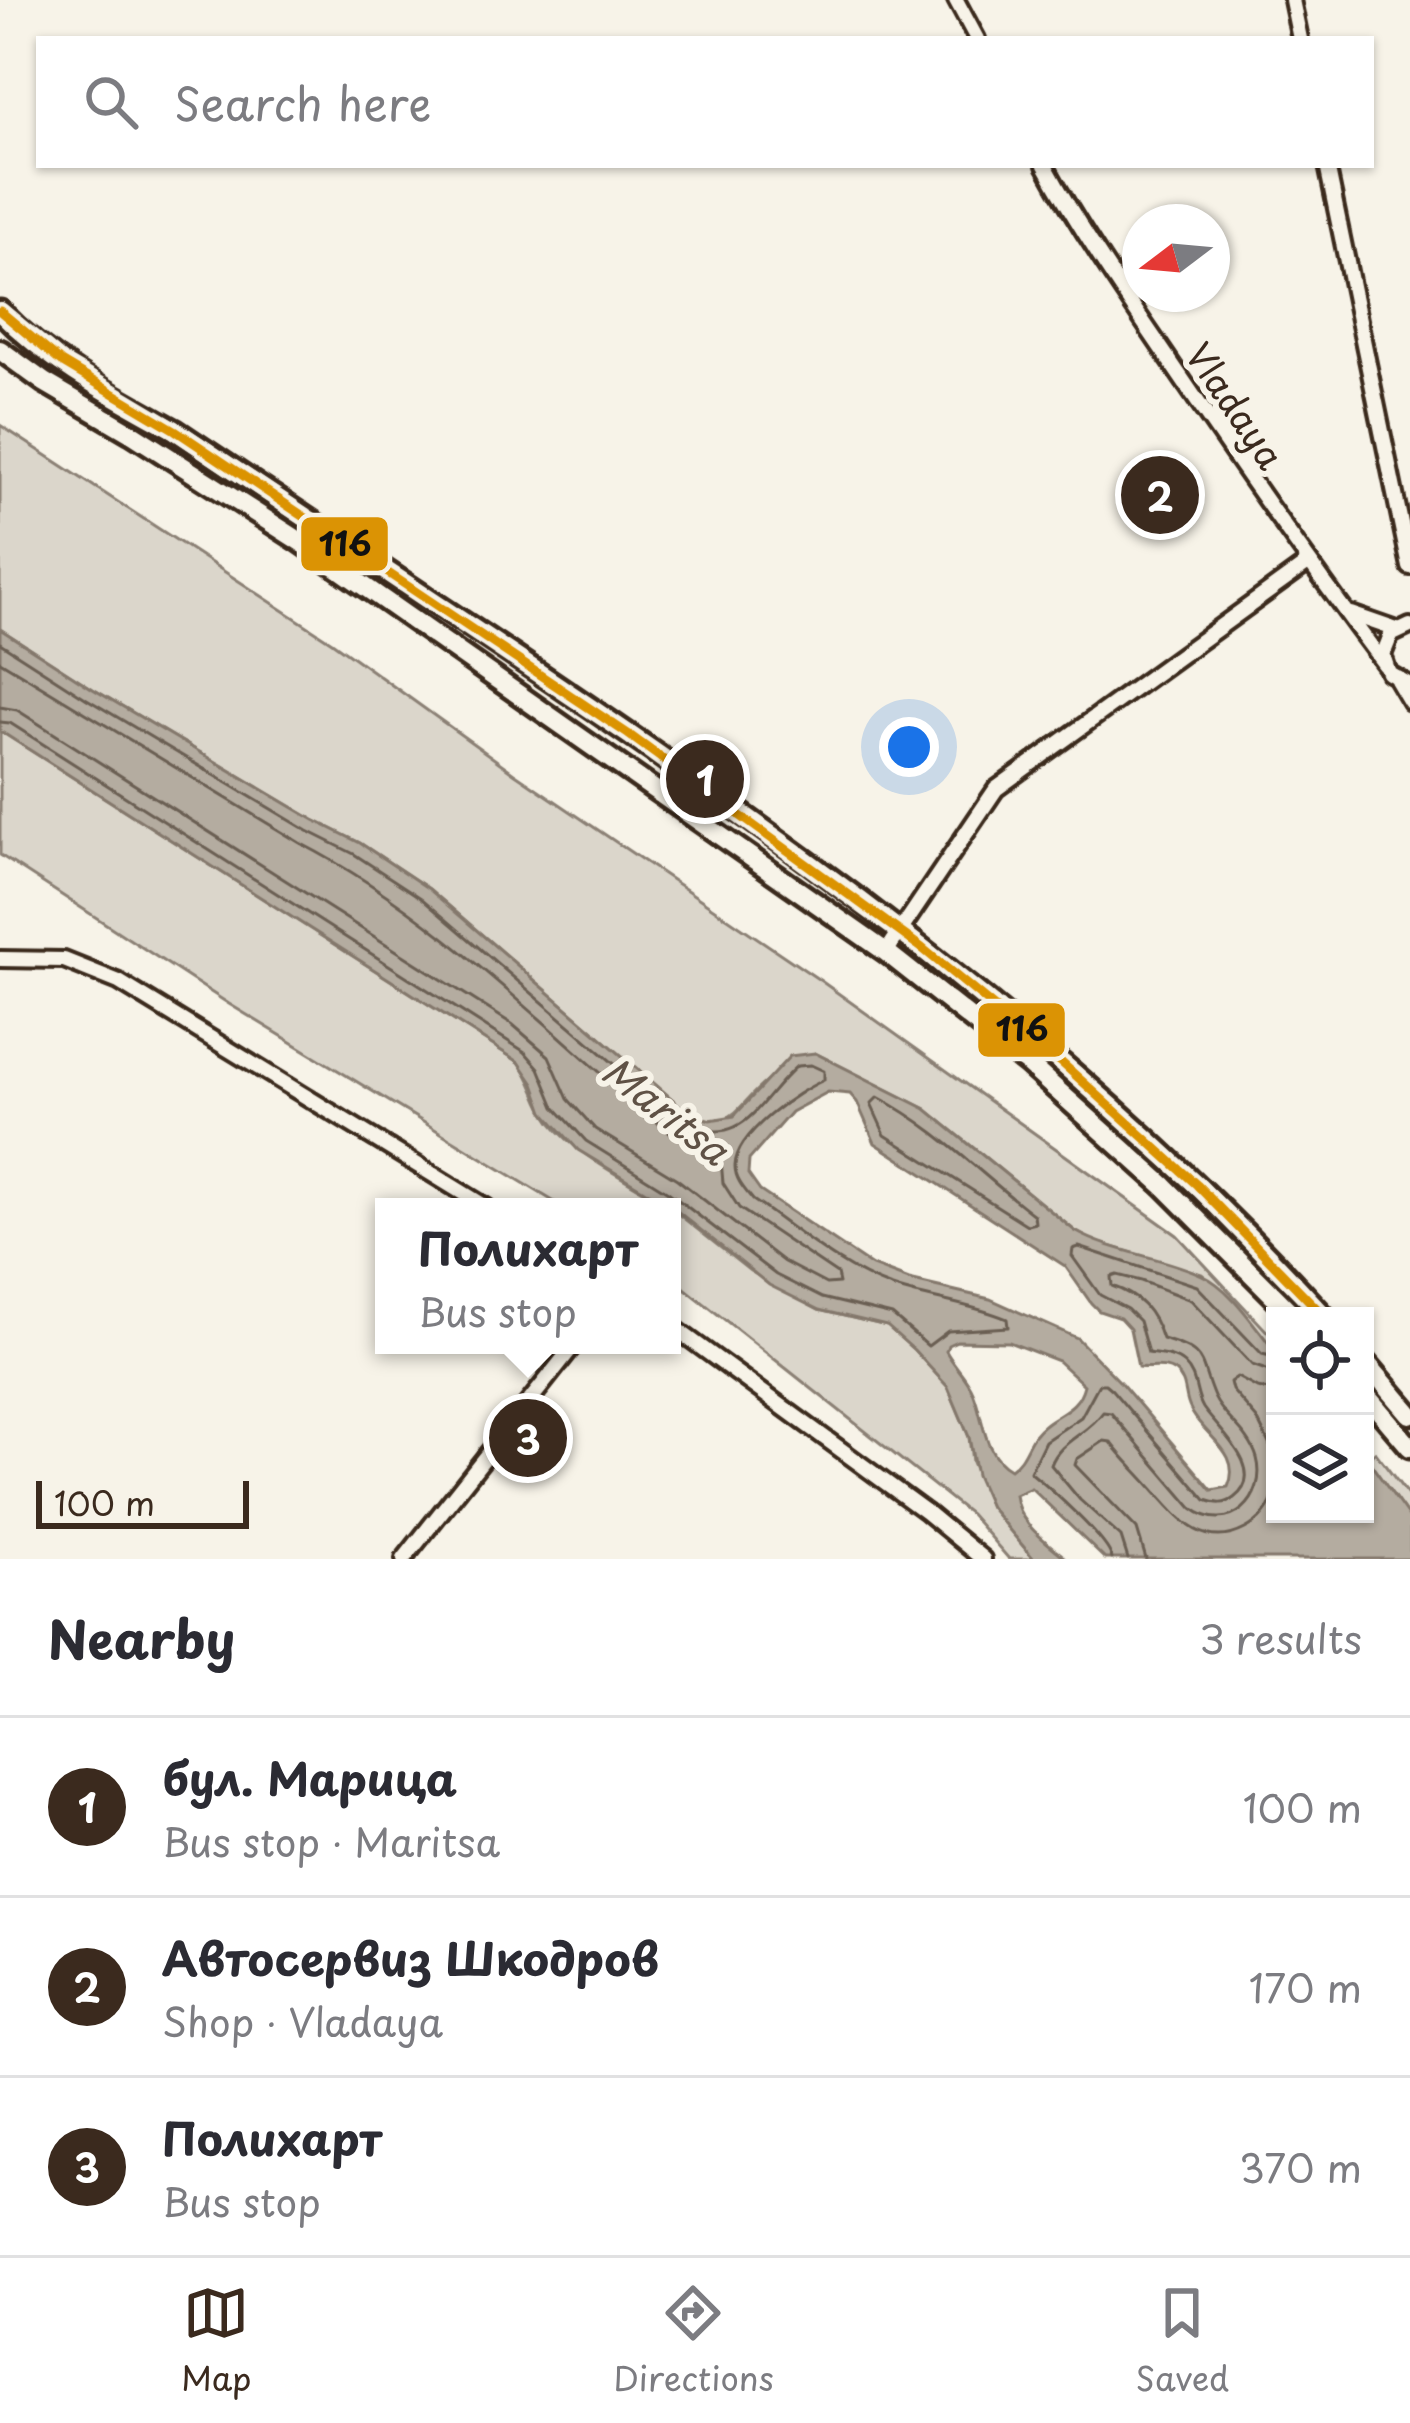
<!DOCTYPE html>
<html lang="en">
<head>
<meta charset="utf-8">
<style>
	body { margin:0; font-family:"Playpen Sans",sans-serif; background:#f2f2f3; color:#2b2b33 }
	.controls { position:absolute; right:36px; bottom:36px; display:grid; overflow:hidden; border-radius:0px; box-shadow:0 3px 9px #0004 }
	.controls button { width:108px; height:108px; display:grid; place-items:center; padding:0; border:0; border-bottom:3px solid #e1e1e2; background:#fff; color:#2b2b33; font:60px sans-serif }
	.compass { position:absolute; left:1122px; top:204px; width:108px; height:108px; border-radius:50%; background:#fff; box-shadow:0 3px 9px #0004; rotate:254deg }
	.scale { position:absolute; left:36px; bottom:30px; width:213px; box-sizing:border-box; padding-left:12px; border:6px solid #3b2a1e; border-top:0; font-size:33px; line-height:42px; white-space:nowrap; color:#3b2a1e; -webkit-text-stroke:9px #f7f3e8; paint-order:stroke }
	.you { position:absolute; left:909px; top:747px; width:42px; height:42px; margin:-30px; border:9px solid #fff; border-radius:50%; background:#1a73e8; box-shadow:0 0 0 18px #1a73e833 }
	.badge { display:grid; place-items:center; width:78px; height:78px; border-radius:50%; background:#3b2a1e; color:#fff; font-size:39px; font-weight:700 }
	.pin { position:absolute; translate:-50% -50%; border:6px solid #fff; box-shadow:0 3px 12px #0006 }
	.popup { position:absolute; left:375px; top:1198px; width:306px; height:156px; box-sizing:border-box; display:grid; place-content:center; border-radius:0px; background:#fff; filter:drop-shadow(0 3px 9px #0005); font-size:39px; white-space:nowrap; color:#7c7c81 }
	.popup b { font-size:45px; color:#2b2b33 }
	.popup::after { content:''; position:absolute; left:50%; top:100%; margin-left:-24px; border:24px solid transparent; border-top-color:#fff }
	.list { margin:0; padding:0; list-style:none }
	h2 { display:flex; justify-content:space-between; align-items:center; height:156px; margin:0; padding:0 48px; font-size:51px }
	h2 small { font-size:39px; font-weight:400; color:#7c7c81 }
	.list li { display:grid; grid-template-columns:78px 1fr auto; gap:36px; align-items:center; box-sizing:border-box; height:180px; padding:0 48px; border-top:3px solid #e1e1e2 }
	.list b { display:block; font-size:45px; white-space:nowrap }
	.list p { margin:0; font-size:39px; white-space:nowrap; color:#7c7c81 }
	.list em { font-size:39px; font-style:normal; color:#7c7c81 }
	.icon { flex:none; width:66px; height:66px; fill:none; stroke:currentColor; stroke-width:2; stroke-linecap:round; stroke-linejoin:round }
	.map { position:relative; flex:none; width:1410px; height:1559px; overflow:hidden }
	.search { position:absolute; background:#fff; box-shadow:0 3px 9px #0004; left:36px; right:36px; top:36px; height:132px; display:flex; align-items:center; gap:30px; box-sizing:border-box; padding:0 42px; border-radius:0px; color:#7c7c81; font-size:45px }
	.sheet { height:696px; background:#fff }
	nav { display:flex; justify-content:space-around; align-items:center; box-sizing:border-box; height:168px; border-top:3px solid #e1e1e2; background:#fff; font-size:33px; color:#7c7c81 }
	nav a { display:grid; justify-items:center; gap:6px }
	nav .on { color:#3b2a1e }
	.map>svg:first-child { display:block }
</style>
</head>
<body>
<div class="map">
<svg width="1410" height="1559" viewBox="0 0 1410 1559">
	<rect width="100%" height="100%" fill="#f7f3e8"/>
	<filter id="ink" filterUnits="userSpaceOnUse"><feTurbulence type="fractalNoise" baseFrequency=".00833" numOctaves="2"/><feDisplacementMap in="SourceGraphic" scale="24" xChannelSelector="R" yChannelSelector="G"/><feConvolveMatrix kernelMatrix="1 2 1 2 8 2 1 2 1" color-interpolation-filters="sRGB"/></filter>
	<g filter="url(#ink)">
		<g fill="#dbd6cb" stroke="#8b8074" stroke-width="3">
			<path d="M0,425l332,217 182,131 307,208 356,254 98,105v11l-40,-46 -33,-31 -109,-33 -18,-10 -149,-122 -111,-56c-16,10 -35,18 -49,29 -31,24 -31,52 -79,30l-258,-223 -69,-46 -46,-23 -221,-131 -93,-60z"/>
			<path d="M0,731l519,331c15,18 17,41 32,60 31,39 78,57 118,85h-106l-334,-203 -229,-149z"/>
			<polygon points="672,1209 750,1271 819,1310 887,1326 914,1350 948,1387 969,1437 972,1462 990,1507 1034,1559 1009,1559 970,1514 672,1278"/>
			<polygon points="1375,1452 1410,1498 1410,1519 1367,1459"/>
		</g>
		<path fill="#b4aca0" stroke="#84786c" stroke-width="3" fill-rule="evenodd" d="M0,629l93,60 221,131 46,23 69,46 258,223 23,8 24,-4 56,-60 25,-3 111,56 149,122c39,22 87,25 127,44 29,13 53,52 73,76v163h90v-58l45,63v40h-305l-74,-71 -16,7c3,29 31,46 52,64h-33l-44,-52 -14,-32 -7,-38 -21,-50 -34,-37 -27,-24 -68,-16 -50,-25 -97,-78 -94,-57 -34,-38 -10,-28 -15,-22 -519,-331zM828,1092l22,2 7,8 18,41 190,123 26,37 8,8 21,7 10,11 8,38c12,2 26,-3 37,5 12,9 9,22 14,34 11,29 55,45 39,81l-16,3 -91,-107 -44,-45 -87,-39 -81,-19 -37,-14 -112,-75 -12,-17 1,-14 42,-48zM957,1341l52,1 49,19 26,24c-7,29 -34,28 -50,50 -9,13 -10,24 -24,34 -27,-14 -26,-51 -37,-77 -6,-15 -19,-26 -27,-41l2,-6z"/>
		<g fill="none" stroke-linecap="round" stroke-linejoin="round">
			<g stroke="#6b5e52" stroke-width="3">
				<path d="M0,643l87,56 221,132 46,23 67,44 261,224c63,30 75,-21 115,-56l14,-1 13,6v9c-27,12 -88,53 -89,86 0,14 10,24 18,34 41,28 90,70 136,86 39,14 80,17 118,33l1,8 -60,4 -20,15 -36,-31 -70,-17 -46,-23 -108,-83 -82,-51 -31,-34 -16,-39 -14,-16 -515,-329 -10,-1"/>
				<path d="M0,661l300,182c140,72 250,190 370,290l22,11 28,5 3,34 16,25 98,66 2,9 -13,1 -42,-22 -107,-83 -82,-50 -27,-30 -19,-43 -37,-32 -495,-314 -17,-3"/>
				<path d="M878,1097c60,31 103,78 156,118l1,8 -8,2 -142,-90 -14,-31z"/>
				<polyline points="1275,1391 1257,1388 1237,1377 1230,1382 1232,1390 1257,1419 1275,1456"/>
				<path d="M1112,1559c-2,-18 -66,-74 -82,-87l15,-31 36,-24 18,-33h6l7,6 94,110c11,4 19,5 28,-2 36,-27 -17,-69 -31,-90 -9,-15 -5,-31 -19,-44 -10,-9 -24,-9 -36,-11l-9,-32 -12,-12 -27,-14 -28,-39 1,-7 6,-2 118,39 65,68 13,3"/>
				<path d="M1128,1559l-7,-22 -41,-37 -29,-35c8,-24 37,-31 52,-53l8,1 81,95c37,29 76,-10 65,-50 -8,-27 -33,-39 -43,-61 -16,-37 -5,-45 -52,-58 -9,-28 -22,-43 -50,-53l-1,-9 6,-2 24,6 50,19 61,65 23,8"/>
				<path d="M1146,1559l-9,-30 -62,-64 2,-6 27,-18 7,1c12,16 26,29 39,44 26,29 52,66 95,43 16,-8 25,-20 30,-37"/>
			</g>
			<defs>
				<g id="minor">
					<polyline points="956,0 977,39"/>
					<polyline points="1292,0 1300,39"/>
					<path d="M1045,165c39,72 87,140 133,208 67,99 135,196 207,292"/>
					<polyline points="1327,165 1410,567"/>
					<polyline points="1351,614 1397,630"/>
					<polyline points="1410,626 1391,635 1383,655 1389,673 1410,685"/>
					<polyline points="1397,680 1410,702"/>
					<polyline points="886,952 996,789 1308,563"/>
					<polyline points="0,959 64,960 119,982 486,1207"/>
					<polyline points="672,1326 926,1512 983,1559"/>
					<polyline points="404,1559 574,1345"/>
				</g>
				<g id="tertiary">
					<path d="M0,311c50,52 112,84 175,119 401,270 821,525 1149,886"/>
					<polyline points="0,350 44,382 131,433 301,542 886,952 1028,1064 1164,1186 1294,1316"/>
					<polyline points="1365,1361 1410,1414"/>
					<polyline points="1365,1394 1410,1447"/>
				</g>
			</defs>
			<use href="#minor" stroke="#3b2a1e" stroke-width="22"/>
			<use href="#tertiary" stroke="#3b2a1e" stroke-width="27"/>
			<use href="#minor" stroke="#f7f3e8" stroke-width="14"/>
			<use href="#tertiary" stroke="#f7f3e8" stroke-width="18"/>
			<defs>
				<polyline id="bus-1" points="0,311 61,362 175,430 628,734 922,948 1062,1063 1197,1185 1324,1316"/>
			</defs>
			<use href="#bus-1" stroke="#f7f3e8" stroke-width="18"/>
			<use href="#bus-1" stroke="#db9304" stroke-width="9"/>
		</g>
	</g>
	<g text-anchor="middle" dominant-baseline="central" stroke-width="12" stroke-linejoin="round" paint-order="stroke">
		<g font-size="36" fill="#3b2a1e" stroke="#f7f3e8">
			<text transform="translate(1236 405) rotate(56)">Vladaya</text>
		</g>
		<g font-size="39" font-style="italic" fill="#5f5145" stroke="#f7f3e8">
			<text transform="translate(667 1109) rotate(38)">Maritsa</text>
		</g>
	</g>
	<g stroke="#f7f3e8" stroke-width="4.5">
		<rect x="299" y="515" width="91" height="58" rx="12" fill="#db9304"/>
		<rect x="976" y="1001" width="91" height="58" rx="12" fill="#db9304"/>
	</g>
	<g font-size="33" text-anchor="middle" font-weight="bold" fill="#111">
		<text x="345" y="556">116</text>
		<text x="1022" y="1041">116</text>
	</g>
</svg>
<div class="controls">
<button><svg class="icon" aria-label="locate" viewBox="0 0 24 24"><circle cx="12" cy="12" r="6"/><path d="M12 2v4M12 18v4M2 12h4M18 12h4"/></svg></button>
<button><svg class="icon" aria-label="layers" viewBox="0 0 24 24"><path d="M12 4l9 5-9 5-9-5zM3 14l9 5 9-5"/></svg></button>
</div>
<svg class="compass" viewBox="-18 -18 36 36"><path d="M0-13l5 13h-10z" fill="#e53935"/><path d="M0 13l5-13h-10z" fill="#7c7c81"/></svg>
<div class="scale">100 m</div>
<div class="you"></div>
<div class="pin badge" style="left:705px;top:779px">1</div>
<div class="pin badge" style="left:1160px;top:495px">2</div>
<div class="pin badge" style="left:528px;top:1438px">3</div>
<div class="popup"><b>Полихарт</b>Bus stop</div>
<div class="search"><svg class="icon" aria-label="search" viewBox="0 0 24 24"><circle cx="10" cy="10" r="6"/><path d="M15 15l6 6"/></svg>Search here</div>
</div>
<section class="sheet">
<h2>Nearby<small>3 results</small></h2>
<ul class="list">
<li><span class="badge">1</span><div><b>бул. Марица</b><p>Bus stop · Maritsa</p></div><em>100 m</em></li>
<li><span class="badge">2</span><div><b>Автосервиз Шкодров</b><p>Shop · Vladaya</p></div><em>170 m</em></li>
<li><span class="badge">3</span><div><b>Полихарт</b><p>Bus stop</p></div><em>370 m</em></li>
</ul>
</section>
<nav>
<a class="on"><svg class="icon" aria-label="map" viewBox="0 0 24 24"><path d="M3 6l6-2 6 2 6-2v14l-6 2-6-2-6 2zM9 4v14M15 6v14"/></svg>Map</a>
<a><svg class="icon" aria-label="directions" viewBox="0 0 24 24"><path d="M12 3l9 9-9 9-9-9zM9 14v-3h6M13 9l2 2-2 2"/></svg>Directions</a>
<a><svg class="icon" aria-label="saved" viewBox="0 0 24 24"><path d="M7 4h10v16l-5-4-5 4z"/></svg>Saved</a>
</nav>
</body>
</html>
